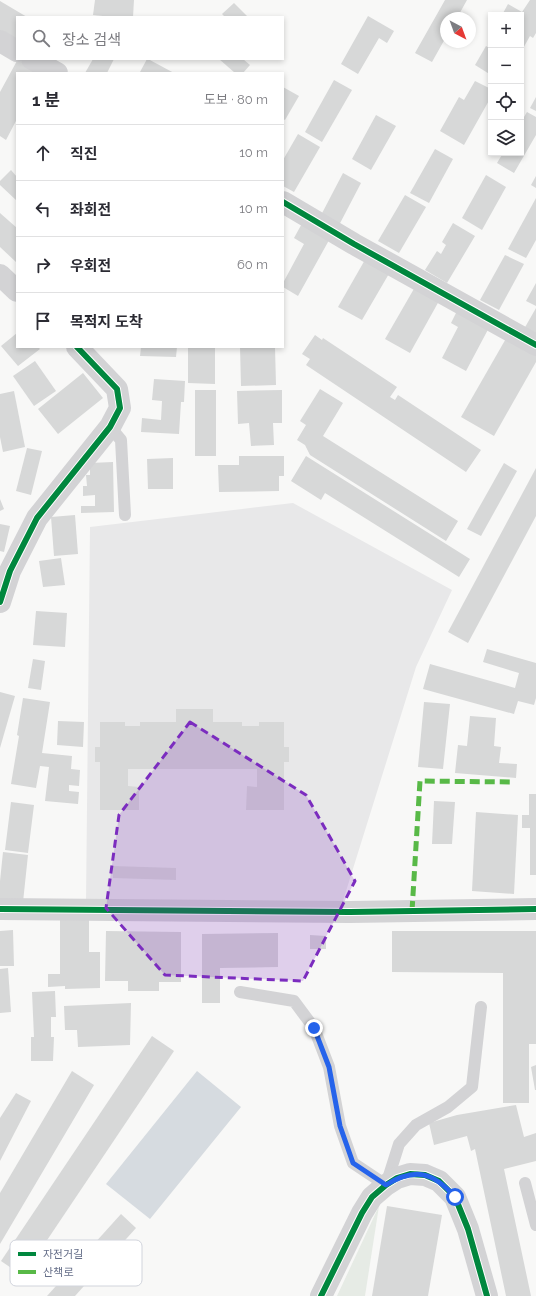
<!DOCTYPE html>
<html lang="ko">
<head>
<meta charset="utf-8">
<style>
	body { margin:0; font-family:Raleway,"Noto Sans KR",sans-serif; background:#f7f7f7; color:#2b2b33 }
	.controls { position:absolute; right:12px; top:12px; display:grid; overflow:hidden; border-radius:0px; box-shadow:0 2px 6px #0003 }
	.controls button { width:36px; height:36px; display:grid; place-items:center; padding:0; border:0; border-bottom:1px solid #e1e1e2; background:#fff; color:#2b2b33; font:20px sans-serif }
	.compass { position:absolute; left:440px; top:12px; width:36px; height:36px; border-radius:50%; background:#fff; box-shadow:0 2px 6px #0003; rotate:139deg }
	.stop { position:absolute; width:12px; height:12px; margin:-9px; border:3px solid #2563eb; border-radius:50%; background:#fff }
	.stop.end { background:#2563eb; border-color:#fff; box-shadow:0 1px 4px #0008 }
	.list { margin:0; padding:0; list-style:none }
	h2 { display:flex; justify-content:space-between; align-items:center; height:52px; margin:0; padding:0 16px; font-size:17px }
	h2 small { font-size:13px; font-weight:400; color:#7c7c81 }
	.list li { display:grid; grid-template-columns:26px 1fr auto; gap:12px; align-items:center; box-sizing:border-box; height:56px; padding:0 16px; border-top:1px solid #e1e1e2 }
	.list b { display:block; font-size:15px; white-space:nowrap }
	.list em { font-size:13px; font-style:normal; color:#7c7c81 }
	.icon { flex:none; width:22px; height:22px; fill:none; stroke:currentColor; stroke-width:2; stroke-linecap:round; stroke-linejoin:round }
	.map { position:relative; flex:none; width:536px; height:1296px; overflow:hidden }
	.search { position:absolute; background:#fff; box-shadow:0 2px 6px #0003; left:16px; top:16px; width:268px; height:44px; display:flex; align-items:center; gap:10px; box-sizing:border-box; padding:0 14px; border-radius:0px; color:#7c7c81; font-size:15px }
	.panel { position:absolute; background:#fff; box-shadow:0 2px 6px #0003; left:16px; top:72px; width:268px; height:276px; border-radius:0px }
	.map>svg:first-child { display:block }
</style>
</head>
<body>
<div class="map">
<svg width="536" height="1296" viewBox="0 0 536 1296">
	<rect width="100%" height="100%" fill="#f8f8f7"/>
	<polygon fill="#e8e8e9" points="293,503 452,590 416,667 342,904 86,901 90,527"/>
	<polygon fill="#e6ebe5" points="379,1206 365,1296 337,1296"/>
	<polygon fill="#d6dbe0" points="197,1071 241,1107 150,1219 106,1184"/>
	<g fill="#d7d8d8">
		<polygon points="95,0 134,0 133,17 112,17 93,15"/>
		<polygon points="445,0 467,0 457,18 446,18 446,37 432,62 415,53"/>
		<polygon points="530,0 536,0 536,33 533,38 530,36 521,52 521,15 502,15 508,4 522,12"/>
		<polygon points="0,1 27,17 17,17 17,43 0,33"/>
		<polygon points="234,3 248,17 225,17 222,14"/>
		<polygon points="368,16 394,31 387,43 379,38 358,74 341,64"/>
		<polygon points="486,46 491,49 491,75 475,65"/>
		<polygon points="18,59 42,73 17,73 17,119 6,140 0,136 0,92"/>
		<polygon points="93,59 114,59 107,73 85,73"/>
		<polygon points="147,59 148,59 174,73 142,73 140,72"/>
		<polygon points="219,59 243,59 250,65 243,73 235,73"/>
		<polygon points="334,80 352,90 322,142 305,132"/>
		<polygon points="475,81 491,89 491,97 464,145 440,131 459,97 464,100"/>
		<polygon points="283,87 299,96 285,120 283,119"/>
		<polygon points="536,97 536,111 530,108"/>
		<polygon points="527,112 536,117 536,135 514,173 497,163 503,153 521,153 521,122"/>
		<polygon points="376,115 396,126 371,170 352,159"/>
		<polygon points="298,134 320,147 294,192 283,186 283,160"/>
		<polygon points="435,149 453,159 429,203 410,193"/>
		<polygon points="11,170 17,177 17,201 0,185 0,181"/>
		<polygon points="343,173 361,183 337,229 319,219"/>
		<polygon points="486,175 506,187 482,230 462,218"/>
		<polygon points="536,176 536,188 531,185"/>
		<polygon points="405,195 426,207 399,253 378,241"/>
		<polygon points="536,198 536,240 526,258 508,249"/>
		<polygon points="0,213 17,228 17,263 0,247"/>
		<polygon points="305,218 333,233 298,296 283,287 283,283 304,244 294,238"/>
		<polygon points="453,223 475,236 447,283 425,270 437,251 441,254 446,245 442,242"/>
		<polygon points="505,255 524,264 499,310 480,300"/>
		<polygon points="366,258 390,272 362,320 338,307"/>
		<polygon points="536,283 536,306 526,301"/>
		<polygon points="415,287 439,301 410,353 385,339"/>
		<polygon points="460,305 492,322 466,371 442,358 458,327 451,323"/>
		<polygon points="536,308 536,335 524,329"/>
		<polygon points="17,333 17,347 38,347 40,349 18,366 1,346"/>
		<polygon points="315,335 322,340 323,338 397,387 390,397 395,400 398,395 481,450 466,472 306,365 310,359 302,354"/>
		<polygon points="508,335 536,351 536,362 494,436 461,417"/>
		<polygon points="141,347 177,347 176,357 140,356"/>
		<polygon points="188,347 215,347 215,384 188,383"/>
		<polygon points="240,347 275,347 276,385 241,386"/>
		<polygon points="35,361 56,391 34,406 13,376"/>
		<polygon points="83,373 103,398 58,434 38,409"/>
		<polygon points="154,379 185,381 184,402 181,402 179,434 141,432 142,418 161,420 162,401 152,400"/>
		<polygon points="320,389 343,403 323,436 458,521 446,541 310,455 305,445 297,440 306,425 300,421"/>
		<rect x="195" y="390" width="21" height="66"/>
		<polygon points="282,390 282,423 273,423 274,445 251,446 249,423 238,424 237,391"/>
		<polygon points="14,391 25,447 3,452 0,437 0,394"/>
		<polygon points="27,448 42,451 31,495 16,491"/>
		<polygon points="239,456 284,456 284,476 279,476 279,491 219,492 218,465 239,465"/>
		<polygon points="306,456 470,559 459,577 325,493 321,500 291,481"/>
		<polygon points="173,458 173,489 148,489 147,459"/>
		<polygon points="113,462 114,512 81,513 81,506 95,506 95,495 83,496 83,486 87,486 86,475 90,475 90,463"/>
		<polygon points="504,463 517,471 481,536 467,529"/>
		<polygon points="536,468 536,516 468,643 448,632"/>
		<polygon points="0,499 4,509 0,511"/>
		<polygon points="75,515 78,554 54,556 51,517"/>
		<polygon points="0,524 10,526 4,552 0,551"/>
		<polygon points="61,558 65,585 43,587 39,561"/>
		<polygon points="36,611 67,613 65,647 33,645"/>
		<polygon points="487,649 536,663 536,698 534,705 518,701 514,714 423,689 430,664 515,688 519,673 483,662"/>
		<polygon points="33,659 45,661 41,690 28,688"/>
		<polygon points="0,692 15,696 0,748"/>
		<polygon points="23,698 50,702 42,753 72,756 71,769 80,770 79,786 69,785 69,791 79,792 78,804 45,801 49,767 40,766 36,788 11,784 19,736 17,735"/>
		<polygon points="424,702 450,704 443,769 418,767"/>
		<polygon points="176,709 213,709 213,722 242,722 242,726 259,726 259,722 284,722 284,747 289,747 289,762 284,762 284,810 246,810 247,786 257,787 257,769 128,769 128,786 139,787 139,810 100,810 100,762 95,762 95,747 100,747 100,722 125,722 125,726 140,726 140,722 176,722"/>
		<polygon points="470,716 496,718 494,746 501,747 499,763 517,764 516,778 455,773 458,745 467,746"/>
		<polygon points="58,721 84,722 83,747 57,745"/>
		<polygon points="529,794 536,794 536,875 530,875 530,828 522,828 522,815 529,815"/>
		<polygon points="434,801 455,802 452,844 432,844"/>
		<polygon points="11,802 34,805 28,853 5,850"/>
		<polygon points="476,812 518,815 514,894 472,891"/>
		<polygon points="3,852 28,855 23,902 0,900 0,881"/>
		<polygon points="113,866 176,868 176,880 113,878"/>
		<polygon points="60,918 89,918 89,952 100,952 100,988 65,989 65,986 48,987 48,974 60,974"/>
		<polygon points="13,930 14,966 0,966 0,931"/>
		<polygon points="106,931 181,932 181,982 159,982 159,991 128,991 128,981 105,981"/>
		<polygon points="392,931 536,931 536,1044 529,1044 529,1103 503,1103 503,973 392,972"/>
		<polygon points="278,933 278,967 220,968 220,1003 202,1003 202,934"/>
		<polygon points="310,935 326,936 326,949 310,949"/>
		<polygon points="8,968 11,1012 0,1013 0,969"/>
		<polygon points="55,991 56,1017 51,1017 51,1037 54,1037 53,1061 31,1061 31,1037 34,1037 32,992"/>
		<polygon points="131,1003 130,1045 78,1047 77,1030 65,1030 64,1006"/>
		<polygon points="152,1036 174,1051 23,1276 1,1261"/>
		<polygon points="536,1065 536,1090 535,1090 531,1067"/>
		<polygon points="72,1071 94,1085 0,1244 0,1193"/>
		<polygon points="16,1093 31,1101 0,1161 0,1118"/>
		<polygon points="516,1105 524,1137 536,1133 536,1161 504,1169 531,1296 506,1296 475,1149 471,1151 467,1136 434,1145 429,1123 457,1115"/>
		<polygon points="387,1206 442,1215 428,1296 372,1296"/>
		<polygon points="121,1214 136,1228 75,1296 47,1296"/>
	</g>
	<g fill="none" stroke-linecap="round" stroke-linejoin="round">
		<g stroke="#d3d3d5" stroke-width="12">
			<polyline points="110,427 121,440 125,515"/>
			<polyline points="240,992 294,1001 314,1028 329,1067 340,1126 353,1163 386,1185 399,1144 416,1125 448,1107 472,1087 481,1007"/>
			<polyline points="525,1183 536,1225"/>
		</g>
		<g stroke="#d3d3d5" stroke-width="22">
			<polyline points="0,41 17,51"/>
			<polyline points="32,59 57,73"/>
			<polyline points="283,202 354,244 536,345"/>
			<polyline points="0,275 17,291"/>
			<polyline points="0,602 10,571 37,518 110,427 120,408 117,389 77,347"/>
			<polyline points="0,909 350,912 536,909"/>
			<polyline points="321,1296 362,1213 372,1197 386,1185 397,1178 410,1174 425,1175 439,1181 455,1197 468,1229 487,1296"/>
		</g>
		<polyline stroke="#58b947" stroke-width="5" stroke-dasharray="10 5" stroke-linecap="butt" points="412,911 420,781 512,782"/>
		<defs>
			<g id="cycleway">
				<polyline points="283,202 354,244 536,345"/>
				<polyline points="0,602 10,571 37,518 110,427 120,408 117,389 77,347"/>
				<polyline points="0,909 350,912 536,909"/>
				<polyline points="321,1296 362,1213 372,1197 386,1185 397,1178 410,1174 425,1175 439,1181 455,1197 468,1229 487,1296"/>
			</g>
		</defs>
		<use href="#cycleway" stroke="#fff" stroke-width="8"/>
		<use href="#cycleway" stroke="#00873e" stroke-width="6"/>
	</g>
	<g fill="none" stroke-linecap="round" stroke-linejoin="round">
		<path stroke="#2563eb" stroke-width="5" d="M314,1028l15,39 11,59 13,37 33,22c29,-18 47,-13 69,12"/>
	</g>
	<path fill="#7b2cbf" fill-opacity="0.2" stroke="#7b2cbf" stroke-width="3" stroke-dasharray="8 5" stroke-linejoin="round" d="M190,722l116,73 49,86 -52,100 -138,-6 -59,-67 13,-93z"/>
	<rect x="10" y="1240" width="132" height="46" rx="6" fill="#fff" stroke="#d1d4dc" stroke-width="1"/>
	<rect x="18" y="1252" width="18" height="4" fill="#00873e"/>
	<rect x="18" y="1270" width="18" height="4" fill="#58b947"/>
	<g font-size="11" fill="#666f89">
		<text x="43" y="1258">자전거길</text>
		<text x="43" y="1276">산책로</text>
	</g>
</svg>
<div class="controls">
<button>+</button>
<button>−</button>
<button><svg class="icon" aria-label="locate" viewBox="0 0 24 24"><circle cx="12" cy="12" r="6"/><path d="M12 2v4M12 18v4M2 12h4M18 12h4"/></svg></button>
<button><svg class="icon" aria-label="layers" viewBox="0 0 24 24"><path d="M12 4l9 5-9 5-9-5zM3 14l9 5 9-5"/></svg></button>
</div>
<svg class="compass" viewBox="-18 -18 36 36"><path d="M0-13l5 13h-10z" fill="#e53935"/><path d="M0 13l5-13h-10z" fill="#7c7c81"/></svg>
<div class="stop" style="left:455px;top:1197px"></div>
<div class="stop end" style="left:314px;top:1028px"></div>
<div class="search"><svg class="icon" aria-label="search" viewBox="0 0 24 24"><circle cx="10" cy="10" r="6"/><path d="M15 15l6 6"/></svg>장소 검색</div>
<section class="panel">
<h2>1 분<small>도보 · 80 m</small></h2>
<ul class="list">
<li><svg class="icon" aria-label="ahead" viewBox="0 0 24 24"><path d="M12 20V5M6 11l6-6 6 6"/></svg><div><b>직진</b></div><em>10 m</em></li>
<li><svg class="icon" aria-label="left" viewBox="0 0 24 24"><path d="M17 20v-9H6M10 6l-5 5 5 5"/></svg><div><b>좌회전</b></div><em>10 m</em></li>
<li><svg class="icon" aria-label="right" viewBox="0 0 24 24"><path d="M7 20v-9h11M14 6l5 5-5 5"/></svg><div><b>우회전</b></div><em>60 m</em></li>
<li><svg class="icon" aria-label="arrive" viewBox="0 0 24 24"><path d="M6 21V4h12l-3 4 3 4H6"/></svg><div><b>목적지 도착</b></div></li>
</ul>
</section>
</div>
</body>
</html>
